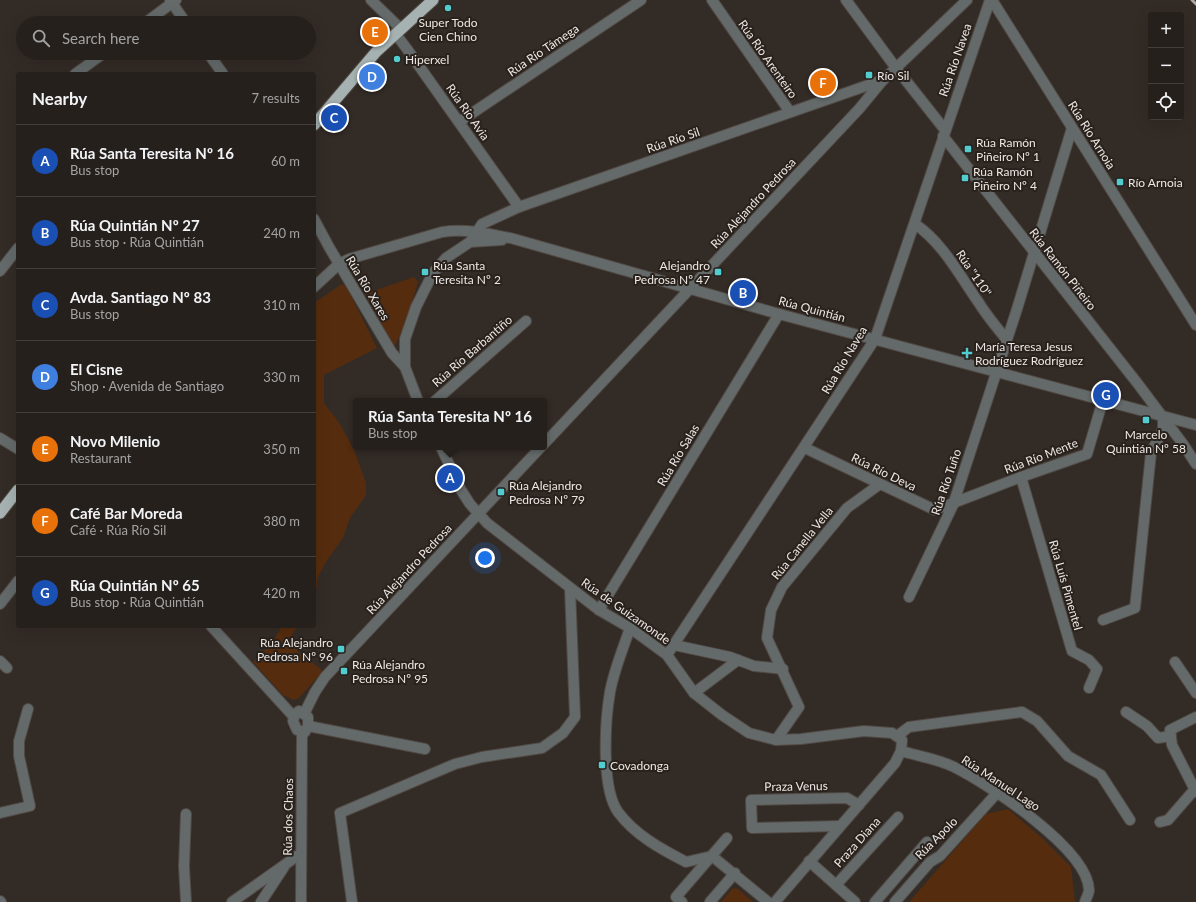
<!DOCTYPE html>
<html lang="en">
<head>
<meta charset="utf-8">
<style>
	body { margin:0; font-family:Lato,sans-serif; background:#322d29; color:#f1f3f6 }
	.controls { position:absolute; right:12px; top:12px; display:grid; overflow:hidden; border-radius:4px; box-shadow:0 4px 16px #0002 }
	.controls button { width:36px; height:36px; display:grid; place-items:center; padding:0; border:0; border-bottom:1px solid #423e3b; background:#26201c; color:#f1f3f6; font:20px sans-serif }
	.you { position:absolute; left:485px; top:558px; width:14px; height:14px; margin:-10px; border:3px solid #fff; border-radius:50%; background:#1a73e8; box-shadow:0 0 0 6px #1a73e833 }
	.badge { display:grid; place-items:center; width:26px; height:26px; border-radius:50%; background:#52cdcf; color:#fff; font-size:13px; font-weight:700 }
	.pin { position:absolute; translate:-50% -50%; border:2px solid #fff; box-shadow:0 1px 4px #0006 }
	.popup { position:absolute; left:353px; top:398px; width:194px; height:52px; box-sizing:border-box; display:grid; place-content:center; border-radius:4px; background:#26201c; filter:drop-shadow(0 1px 3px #0005); font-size:13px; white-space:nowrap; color:#a4a3a3 }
	.popup b { font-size:15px; color:#f1f3f6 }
	.popup::after { content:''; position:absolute; left:50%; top:100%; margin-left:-8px; border:8px solid transparent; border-top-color:#26201c }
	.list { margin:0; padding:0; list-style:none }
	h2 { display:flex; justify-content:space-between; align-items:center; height:52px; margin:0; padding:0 16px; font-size:17px }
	h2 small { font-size:13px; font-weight:400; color:#a4a3a3 }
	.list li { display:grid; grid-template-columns:26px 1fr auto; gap:12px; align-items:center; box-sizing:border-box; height:72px; padding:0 16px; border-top:1px solid #423e3b }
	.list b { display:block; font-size:15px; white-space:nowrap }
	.list p { margin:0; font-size:13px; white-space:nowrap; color:#a4a3a3 }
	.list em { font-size:13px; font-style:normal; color:#a4a3a3 }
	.icon { flex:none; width:22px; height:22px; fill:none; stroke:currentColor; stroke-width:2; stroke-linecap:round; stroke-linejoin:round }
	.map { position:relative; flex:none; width:1196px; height:902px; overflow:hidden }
	.search { position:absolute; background:#26201c; box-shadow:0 4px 16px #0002; left:16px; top:16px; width:300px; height:44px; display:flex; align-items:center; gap:10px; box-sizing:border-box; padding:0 14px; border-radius:22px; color:#a4a3a3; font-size:15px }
	.panel { position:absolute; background:#26201c; box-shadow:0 4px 16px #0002; left:16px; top:72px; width:300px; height:556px; border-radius:4px }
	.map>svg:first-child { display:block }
</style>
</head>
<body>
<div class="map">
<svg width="1196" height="902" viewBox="0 0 1196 902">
	<rect width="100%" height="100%" fill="#332b26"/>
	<g fill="#562c0e">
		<polygon points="414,277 418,282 408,316 394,348 365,294"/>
		<polygon points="342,284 347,288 377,348 324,375 324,403 340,424 354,450 366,483 366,495 350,518 343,538 327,560 318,577 314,605 314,303"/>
		<polygon points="282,626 298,626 292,634 299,654 307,658 323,671 299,698 293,700 283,695 253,662 272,643"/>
		<polygon points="1008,809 1041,837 1071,867 1075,902 909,902 986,814"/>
		<polygon points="733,888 738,889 753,902 721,902"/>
	</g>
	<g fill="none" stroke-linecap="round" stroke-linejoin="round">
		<defs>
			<g id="minor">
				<polyline points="170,0 186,23"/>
				<polyline points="371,0 400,28"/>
				<polyline points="712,0 790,112"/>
				<polyline points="846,0 896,68 945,130"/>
				<polyline points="992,0 1196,325"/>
				<polyline points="145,23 176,0"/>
				<polyline points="395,33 407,49 519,207"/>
				<polyline points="208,53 223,74"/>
				<polyline points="896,68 967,0"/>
				<polyline points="75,74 104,53"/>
				<polyline points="459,122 641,0"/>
				<polyline points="943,136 1138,384 1183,444 1196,464"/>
				<polyline points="314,219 329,247 392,353 405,367"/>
				<path d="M915,224c28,19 45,52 64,79 8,13 18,25 28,37"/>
				<polyline points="470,242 502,240"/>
				<polyline points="0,271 18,248"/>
				<path d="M314,287l25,-23 10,-5 93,-27c25,-4 48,2 72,7l265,75 417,111"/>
				<polyline points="418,401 405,367 405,339 416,307 433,273 446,258 470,242 482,224 519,207 883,80"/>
				<polyline points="435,401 526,321"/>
				<polyline points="544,444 859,109 883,80"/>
				<polyline points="441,447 461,490 470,504 487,523 599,610 630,628 667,655 694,693 722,715 749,733 776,740 801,739 864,731 892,733 902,740 901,751 895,763 775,902"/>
				<polyline points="805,448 935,510 1021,477 1087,454 1103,400"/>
				<polyline points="1021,477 1072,651 1089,660 1097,669 1089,688"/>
				<polyline points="909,597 953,505 1017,309 1072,128"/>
				<polyline points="0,604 18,581"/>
				<polyline points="599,610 779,314"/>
				<polyline points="1103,620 1135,608 1151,453 1163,429 1163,417"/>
				<path d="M630,628c-7,21 -16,42 -20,64 -5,29 -9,96 8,120 17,23 43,37 68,50l26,-6"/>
				<polyline points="674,645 730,657 754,666 783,669"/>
				<polyline points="667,655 875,339 990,0"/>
				<polyline points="0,661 7,668"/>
				<polyline points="1175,662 1196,693"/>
				<polyline points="694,693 738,660"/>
				<polygon points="299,711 308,717 308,726 305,732 297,730 293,721 295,714"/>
				<polyline points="1126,712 1147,726 1158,738 1171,736"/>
				<polyline points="304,714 315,692 325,677 541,447"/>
				<polyline points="1196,717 1170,730 1172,745 1196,792"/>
				<polyline points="308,726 425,749"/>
				<polyline points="897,736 909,727 1022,712 1037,721 1068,756 1101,775 1130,820"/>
				<polyline points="776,740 799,707 767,638 771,610 782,587 847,508 880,484"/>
				<path d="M901,751c17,5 37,8 53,16 34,17 134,82 135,123 0,4 -3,8 -4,12"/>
				<polyline points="0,813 30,806 19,756 19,741 28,709"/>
				<polyline points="1160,822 1168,820 1195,789"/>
				<polyline points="840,826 752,828 751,800 847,798 859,805"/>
				<polyline points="712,856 768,902"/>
				<polyline points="809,861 855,902"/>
				<polyline points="836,885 898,817"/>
				<polyline points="0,901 1,902"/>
				<polyline points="186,902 184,866 186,814"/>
				<polyline points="232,902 300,854"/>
				<polyline points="261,902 284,867"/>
				<polyline points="352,902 340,813 455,764 482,757 542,748 563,733 575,717 570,588"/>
				<polyline points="682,902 676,897 727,838"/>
				<polyline points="710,902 735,873"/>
				<polyline points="875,902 927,842"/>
				<polyline points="895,902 930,862 940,856 997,793"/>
			</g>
			<g id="tertiary">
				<polyline points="883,80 896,68"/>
				<polyline points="0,438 18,449"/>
				<polyline points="211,626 294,717"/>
				<polyline points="301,902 302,732"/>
			</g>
			<g id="trunk">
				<polyline points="314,125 376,52 433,0"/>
				<polyline points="0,513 18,490"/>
			</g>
		</defs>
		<use href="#minor" stroke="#514944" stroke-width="12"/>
		<use href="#tertiary" stroke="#514944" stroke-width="12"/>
		<use href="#trunk" stroke="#514944" stroke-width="13"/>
		<use href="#minor" stroke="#646a6a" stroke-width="10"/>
		<use href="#tertiary" stroke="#646a6a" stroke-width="10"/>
		<use href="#trunk" stroke="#a6b2b2" stroke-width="11"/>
		<polyline stroke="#aea8a4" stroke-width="3" points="1192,0 1196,4"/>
	</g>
	<g fill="#52cdcf" stroke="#29211c" stroke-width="1.5">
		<circle cx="448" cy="8" r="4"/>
		<circle cx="397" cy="59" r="4"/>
		<rect x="865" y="71" width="8" height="8" rx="2"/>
		<rect x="964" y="145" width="8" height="8" rx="2"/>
		<rect x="961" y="174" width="8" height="8" rx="2"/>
		<rect x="1116" y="178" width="8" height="8" rx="2"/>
		<rect x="421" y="268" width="8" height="8" rx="2"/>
		<rect x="714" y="268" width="8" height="8" rx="2"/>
		<path d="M965 347h4v4h4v4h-4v4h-4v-4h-4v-4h4z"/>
		<rect x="1142" y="416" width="8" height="8" rx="2"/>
		<rect x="497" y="488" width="8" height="8" rx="2"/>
		<rect x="337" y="645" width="8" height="8" rx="2"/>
		<rect x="340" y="667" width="8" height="8" rx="2"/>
		<rect x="598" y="761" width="8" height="8" rx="2"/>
	</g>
	<g text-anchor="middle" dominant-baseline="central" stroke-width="4" stroke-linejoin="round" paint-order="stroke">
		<g font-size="12" fill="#ece7e4" stroke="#29211c" text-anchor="start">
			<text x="448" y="22" text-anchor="middle">Super Todo<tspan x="448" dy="14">Cien Chino</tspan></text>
			<text x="405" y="59">Hiperxel</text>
			<text x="877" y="75">Río Sil</text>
			<text x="976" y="142">Rúa Ramón<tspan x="976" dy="14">Piñeiro Nº 1</tspan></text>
			<text x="973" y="171">Rúa Ramón<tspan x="973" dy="14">Piñeiro Nº 4</tspan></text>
			<text x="1128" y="182">Río Arnoia</text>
			<text x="433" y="265">Rúa Santa<tspan x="433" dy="14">Teresita Nº 2</tspan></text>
			<text x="710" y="265" text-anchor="end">Alejandro<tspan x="710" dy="14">Pedrosa Nº 47</tspan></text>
			<text x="975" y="346">María Teresa Jesus<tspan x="975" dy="14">Rodríguez Rodríguez</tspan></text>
			<text x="1146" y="434" text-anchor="middle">Marcelo<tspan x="1146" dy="14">Quintián Nº 58</tspan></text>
			<text x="509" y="485">Rúa Alejandro<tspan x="509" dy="14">Pedrosa Nº 79</tspan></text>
			<text x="333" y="642" text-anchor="end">Rúa Alejandro<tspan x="333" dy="14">Pedrosa Nº 96</tspan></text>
			<text x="352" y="664">Rúa Alejandro<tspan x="352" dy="14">Pedrosa Nº 95</tspan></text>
			<text x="610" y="765">Covadonga</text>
		</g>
		<g font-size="12" fill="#ece7e4" stroke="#29211c">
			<text transform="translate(543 50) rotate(-34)">Rúa Río Támega</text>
			<text transform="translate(768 59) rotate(55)">Rúa Río Arenteiro</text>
			<text transform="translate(955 60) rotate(-71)">Rúa Río Navea</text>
			<text transform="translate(468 112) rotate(55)">Rúa Río Avia</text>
			<text transform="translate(1092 135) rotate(58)">Rúa Río Arnoia</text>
			<text transform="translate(673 140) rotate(-19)">Rúa Río Sil</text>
			<text transform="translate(753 203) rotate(-47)">Rúa Alejandro Pedrosa</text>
			<text transform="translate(1063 269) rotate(52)">Rúa Ramón Piñeiro</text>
			<text transform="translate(974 273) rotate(56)">Rúa "110"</text>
			<text transform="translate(368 288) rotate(59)">Rúa Río Xares</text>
			<text transform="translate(812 309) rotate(15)">Rúa Quintián</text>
			<text transform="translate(472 351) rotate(-41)">Rúa Río Barbantiño</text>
			<text transform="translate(844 360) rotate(-59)">Rúa Río Navea</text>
			<text transform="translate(678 455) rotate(-59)">Rúa Río Salas</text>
			<text transform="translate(1041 456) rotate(-21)">Rúa Río Mente</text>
			<text transform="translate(884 472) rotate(26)">Rúa Río Deva</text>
			<text transform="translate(946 482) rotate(-71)">Rúa Río Tuño</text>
			<text transform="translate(802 543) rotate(-51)">Rúa Canella Vella</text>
			<text transform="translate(409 569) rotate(-47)">Rúa Alejandro Pedrosa</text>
			<text transform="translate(1066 585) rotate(74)">Rúa Luís Pimentel</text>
			<text transform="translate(626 611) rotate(35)">Rúa de Guizamonde</text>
			<text transform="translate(1001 783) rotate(33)">Rúa Manuel Lago</text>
			<text transform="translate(796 786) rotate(-1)">Praza Venus</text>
			<text transform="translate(288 817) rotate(-89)">Rúa dos Chaos</text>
			<text transform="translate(936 838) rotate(-45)">Rúa Apolo</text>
			<text transform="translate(857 842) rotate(-48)">Praza Diana</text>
		</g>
	</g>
</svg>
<div class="controls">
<button>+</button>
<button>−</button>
<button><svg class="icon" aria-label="locate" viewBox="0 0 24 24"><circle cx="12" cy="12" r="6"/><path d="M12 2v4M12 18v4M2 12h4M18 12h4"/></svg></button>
</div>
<div class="you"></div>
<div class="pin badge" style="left:450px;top:478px;background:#1a4fb4">A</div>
<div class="popup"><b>Rúa Santa Teresita Nº 16</b>Bus stop</div>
<div class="pin badge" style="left:743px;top:293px;background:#1a4fb4">B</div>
<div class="pin badge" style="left:334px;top:118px;background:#1a4fb4">C</div>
<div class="pin badge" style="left:372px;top:77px;background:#3f7fe0">D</div>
<div class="pin badge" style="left:375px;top:32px;background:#e8710a">E</div>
<div class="pin badge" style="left:823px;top:83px;background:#e8710a">F</div>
<div class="pin badge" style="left:1106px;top:395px;background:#1a4fb4">G</div>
<div class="search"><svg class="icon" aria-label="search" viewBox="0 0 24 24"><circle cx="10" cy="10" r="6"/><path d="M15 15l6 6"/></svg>Search here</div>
<section class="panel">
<h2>Nearby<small>7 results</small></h2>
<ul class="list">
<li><span class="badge" style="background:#1a4fb4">A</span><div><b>Rúa Santa Teresita Nº 16</b><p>Bus stop</p></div><em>60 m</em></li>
<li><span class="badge" style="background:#1a4fb4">B</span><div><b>Rúa Quintián Nº 27</b><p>Bus stop · Rúa Quintián</p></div><em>240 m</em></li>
<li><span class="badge" style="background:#1a4fb4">C</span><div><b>Avda. Santiago Nº 83</b><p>Bus stop</p></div><em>310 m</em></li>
<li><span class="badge" style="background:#3f7fe0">D</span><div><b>El Cisne</b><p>Shop · Avenida de Santiago</p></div><em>330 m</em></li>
<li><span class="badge" style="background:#e8710a">E</span><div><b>Novo Milenio</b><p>Restaurant</p></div><em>350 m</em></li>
<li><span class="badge" style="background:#e8710a">F</span><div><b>Café Bar Moreda</b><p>Café · Rúa Río Sil</p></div><em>380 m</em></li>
<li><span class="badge" style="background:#1a4fb4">G</span><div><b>Rúa Quintián Nº 65</b><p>Bus stop · Rúa Quintián</p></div><em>420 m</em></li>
</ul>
</section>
</div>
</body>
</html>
